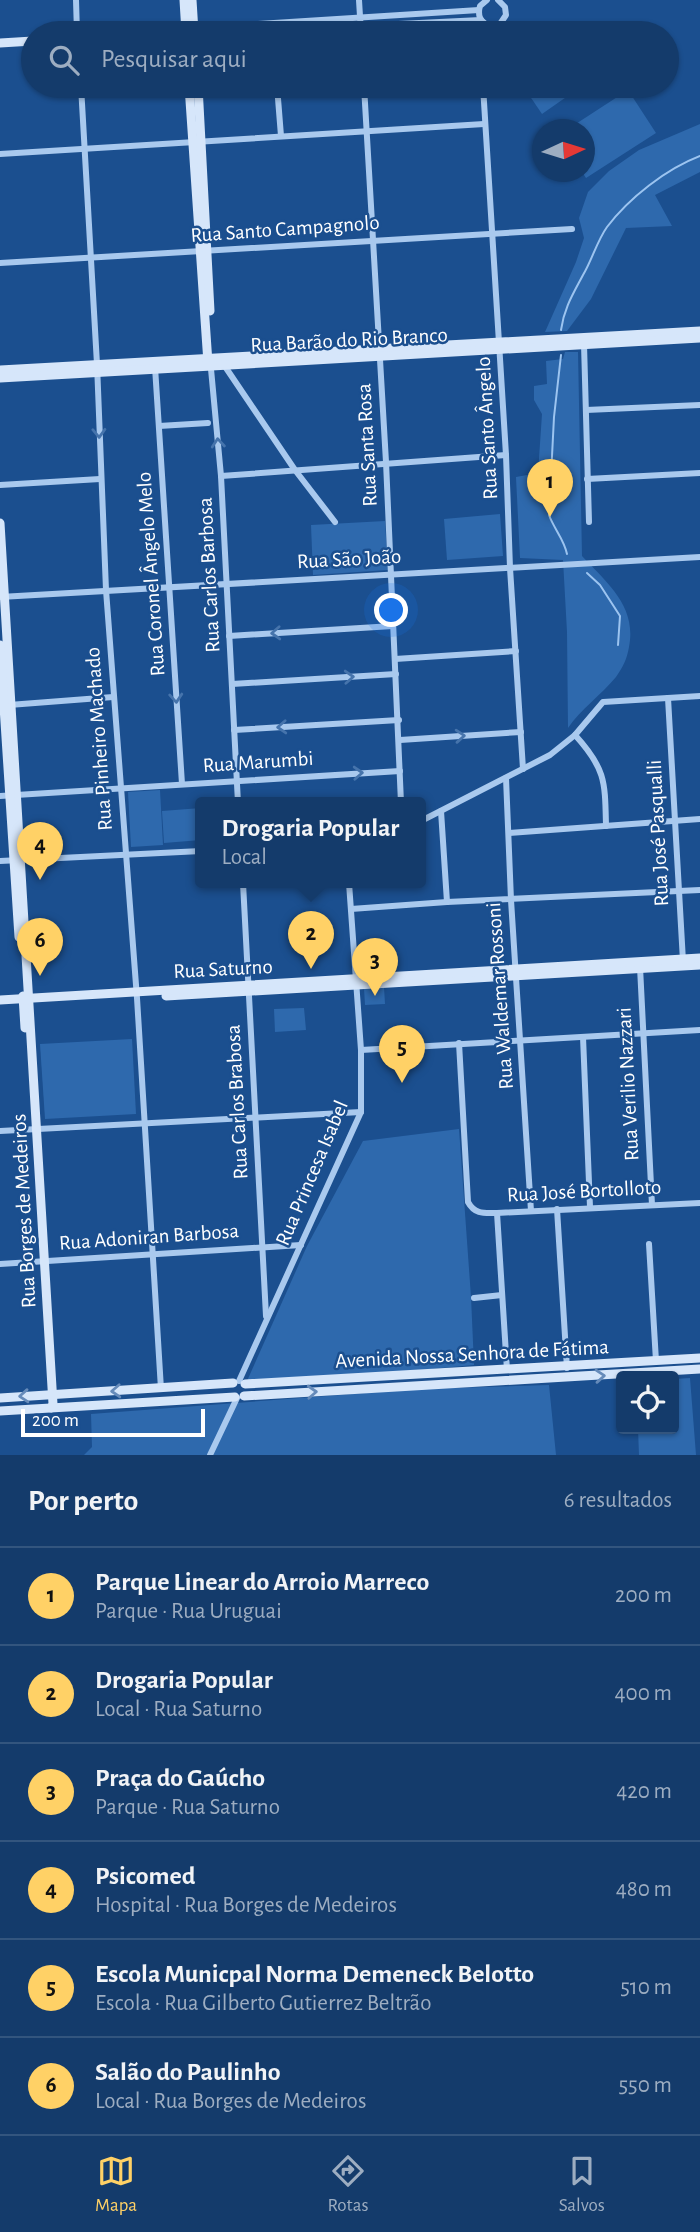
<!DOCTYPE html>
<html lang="pt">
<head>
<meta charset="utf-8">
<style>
	body { margin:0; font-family:"Alegreya Sans",sans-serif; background:#214673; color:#f1f3f6 }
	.controls { position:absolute; right:21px; bottom:21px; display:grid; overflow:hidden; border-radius:7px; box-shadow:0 2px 5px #0004 }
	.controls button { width:63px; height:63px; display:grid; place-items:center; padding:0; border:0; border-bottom:2px solid #33557e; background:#143b6b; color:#f1f3f6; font:35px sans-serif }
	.compass { position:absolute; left:532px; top:119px; width:63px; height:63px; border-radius:50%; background:#143b6b; box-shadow:0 2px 5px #0004; rotate:86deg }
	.scale { position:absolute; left:21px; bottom:18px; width:184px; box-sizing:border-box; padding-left:7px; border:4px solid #fff; border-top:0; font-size:19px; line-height:24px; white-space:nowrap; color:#fff; -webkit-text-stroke:5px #1b4f8f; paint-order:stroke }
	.you { position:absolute; left:392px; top:611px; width:24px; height:24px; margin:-18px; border:5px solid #fff; border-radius:50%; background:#1a73e8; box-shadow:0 0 0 10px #1a73e833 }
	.badge { display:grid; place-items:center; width:46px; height:46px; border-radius:50%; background:#ffd166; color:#111; font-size:23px; font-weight:700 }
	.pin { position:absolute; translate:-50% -58px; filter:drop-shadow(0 2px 4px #0008) }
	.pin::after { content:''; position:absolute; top:37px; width:24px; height:21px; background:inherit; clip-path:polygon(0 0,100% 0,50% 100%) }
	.popup { position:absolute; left:195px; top:797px; width:231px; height:91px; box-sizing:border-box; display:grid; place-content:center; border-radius:7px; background:#143b6b; filter:drop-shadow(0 2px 5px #0005); font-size:23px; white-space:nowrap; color:#9dadc1 }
	.popup b { font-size:26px; color:#f1f3f6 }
	.popup::after { content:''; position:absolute; left:50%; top:100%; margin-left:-14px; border:14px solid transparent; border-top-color:#143b6b }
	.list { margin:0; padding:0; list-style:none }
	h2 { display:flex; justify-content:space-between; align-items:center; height:91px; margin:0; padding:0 28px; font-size:30px }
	h2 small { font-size:23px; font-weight:400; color:#9dadc1 }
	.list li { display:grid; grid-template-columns:46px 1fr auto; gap:21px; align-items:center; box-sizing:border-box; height:98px; padding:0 28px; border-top:2px solid #33557e }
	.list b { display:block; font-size:26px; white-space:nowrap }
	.list p { margin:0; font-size:23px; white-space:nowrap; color:#9dadc1 }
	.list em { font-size:23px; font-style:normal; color:#9dadc1 }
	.icon { flex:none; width:38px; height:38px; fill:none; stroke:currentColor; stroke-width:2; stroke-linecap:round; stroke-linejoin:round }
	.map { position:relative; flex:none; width:700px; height:1455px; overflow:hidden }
	.search { position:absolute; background:#143b6b; box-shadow:0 2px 5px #0004; left:21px; right:21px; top:21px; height:77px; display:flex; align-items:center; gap:18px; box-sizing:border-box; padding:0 24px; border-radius:38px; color:#9dadc1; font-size:26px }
	.sheet { height:679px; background:#143b6b }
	nav { display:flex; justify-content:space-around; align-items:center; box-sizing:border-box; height:98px; border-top:2px solid #33557e; background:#143b6b; font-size:19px; color:#9dadc1 }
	nav a { display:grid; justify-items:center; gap:4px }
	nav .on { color:#ffd166 }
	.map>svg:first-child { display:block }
</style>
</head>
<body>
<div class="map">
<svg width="700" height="1455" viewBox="0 0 700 1455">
	<rect width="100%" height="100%" fill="#1b4f8f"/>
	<g fill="#2e69ad">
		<polygon points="523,86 582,86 542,114"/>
		<polygon points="628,90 656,133 586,178 582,172 584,172 584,130 568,129"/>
		<polygon points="700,124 700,172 655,195 672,226 626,228 591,299 567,331 545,332 576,262 584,238 579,218 588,192 609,171 639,150"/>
		<path d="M565,352h13l4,204c25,27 55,50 47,91 -2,12 -6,20 -13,30 -15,18 -35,32 -48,51l-1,-96 -4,-72 -43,-2 -4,-81 22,-4 4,-59 -8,-14v-14l13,-2 -1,-23 17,-2z"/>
		<polygon points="500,514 503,556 447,560 444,519"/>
		<polygon points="385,521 388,570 313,575 311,525"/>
		<polygon points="160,790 163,845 131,847 128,792"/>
		<polygon points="201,808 201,840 164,843 162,811"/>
		<polygon points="384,987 385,1004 365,1005 364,988"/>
		<polygon points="304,1008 306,1030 275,1032 274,1009"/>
		<polygon points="132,1039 136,1114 45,1119 40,1044"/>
		<polygon points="459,1129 471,1297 474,1365 365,1375 247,1381 307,1246 363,1141"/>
		<polygon points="690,1378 696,1455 639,1455 638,1429 674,1429 674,1379"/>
		<polygon points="549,1385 556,1455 84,1455 92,1447 91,1414 419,1389"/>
	</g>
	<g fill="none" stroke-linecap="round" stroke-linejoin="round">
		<g stroke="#9cc4f0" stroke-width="2">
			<path d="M561,330c3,-22 12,-36 22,-55 9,-15 14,-34 24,-48 22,-29 59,-58 93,-71"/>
			<path d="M561,355l-7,62 -5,98c5,14 15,24 18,39"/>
			<polyline points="587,573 600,585 620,616 618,645"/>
		</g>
		<g stroke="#a9c9ee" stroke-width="6">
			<polyline points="76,0 77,33"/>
			<polyline points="359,0 361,33"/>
			<path d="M487,0l-7,6c-4,14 6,23 20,18l6,-9 -1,-8 -7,-7"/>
			<polyline points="194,28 479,10"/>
			<polyline points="214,33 481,20"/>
			<polyline points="480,33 483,22"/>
			<polyline points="81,86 97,364 106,590 137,998 161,1389"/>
			<polyline points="277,86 281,136"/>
			<polyline points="364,86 386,462 401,803"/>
			<polyline points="483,86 506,455 510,568 523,769"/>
			<polyline points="0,154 484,124"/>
			<polyline points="0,263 572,229"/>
			<polyline points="584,344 589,522"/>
			<polyline points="224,365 295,470 335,522"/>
			<polyline points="213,366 211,369 221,476 238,803"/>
			<polyline points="155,367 182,784"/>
			<polyline points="586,410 700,405"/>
			<polyline points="159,426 208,423"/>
			<polyline points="221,476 506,455"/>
			<polyline points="587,479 700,473"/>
			<polyline points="0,485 100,479"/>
			<polyline points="0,597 700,557"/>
			<polyline points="229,636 393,626"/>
			<polyline points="395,659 516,651"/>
			<polyline points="232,684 396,674"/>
			<polyline points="668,698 683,961"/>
			<polyline points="9,705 113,697"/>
			<polyline points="234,730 399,720"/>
			<path d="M575,735c31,34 30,47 31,91"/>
			<polyline points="400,740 521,732"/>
			<polyline points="506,778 511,900 531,1211"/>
			<polyline points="0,796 400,771"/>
			<polyline points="441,811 447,902"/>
			<polyline points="421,821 550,755 575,735 603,702 700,696"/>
			<polyline points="509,833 700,819"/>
			<polyline points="0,861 201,851"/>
			<polyline points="243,883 266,1316"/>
			<polyline points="351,909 447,902 700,890"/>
			<polyline points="640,967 652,1205"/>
			<polyline points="583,1037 590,1207"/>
			<path d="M459,1043l9,159c7,13 17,11 29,11l203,-10"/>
			<polyline points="361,1050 700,1030"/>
			<polyline points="0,1131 361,1112"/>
			<polyline points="557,1209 567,1368"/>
			<polyline points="497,1213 507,1370"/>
			<polyline points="649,1244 656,1361"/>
			<polyline points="0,1264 301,1245"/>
			<polyline points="474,1298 502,1295"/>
			<polyline points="239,1381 361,1112 361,1050 349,883"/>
			<polyline points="210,1455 237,1398"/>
		</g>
		<g stroke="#d6e6fa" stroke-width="9">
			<polyline points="184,0 186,33"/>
			<polyline points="192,0 194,32"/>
			<polyline points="151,33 179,31 194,28"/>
			<polyline points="0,43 33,41"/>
			<polyline points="189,86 208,363"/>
			<polyline points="198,86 210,311"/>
			<polyline points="0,370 700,331"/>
			<polyline points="0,378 700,338"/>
			<polyline points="0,523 53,1404 51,1408"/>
			<polyline points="0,645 19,937"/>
			<polyline points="23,996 25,1028"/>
			<polyline points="166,996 700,965"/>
			<polyline points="0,1000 700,958"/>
			<polyline points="245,1384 700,1358"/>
			<polyline points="244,1396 700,1369"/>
			<polyline points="0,1398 233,1383"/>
			<polyline points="0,1411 235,1397"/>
		</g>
	</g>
	<defs><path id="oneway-chevron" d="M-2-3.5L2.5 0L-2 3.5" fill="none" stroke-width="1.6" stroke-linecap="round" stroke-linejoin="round" transform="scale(1.75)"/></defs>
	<g stroke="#4674ac">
		<use href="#oneway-chevron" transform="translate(99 433) rotate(88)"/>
		<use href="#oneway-chevron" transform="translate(218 443) rotate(-95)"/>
		<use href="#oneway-chevron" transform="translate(276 633) rotate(177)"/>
		<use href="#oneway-chevron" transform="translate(349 677) rotate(-3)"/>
		<use href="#oneway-chevron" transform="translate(176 698) rotate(86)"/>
		<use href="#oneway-chevron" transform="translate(282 727) rotate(177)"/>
		<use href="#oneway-chevron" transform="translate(460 736) rotate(-4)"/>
		<use href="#oneway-chevron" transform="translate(358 773) rotate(-3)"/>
	</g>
	<g stroke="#668bba">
		<use href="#oneway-chevron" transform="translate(600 1376) rotate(-4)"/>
		<use href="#oneway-chevron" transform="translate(116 1391) rotate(177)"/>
		<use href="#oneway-chevron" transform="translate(312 1392) rotate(-3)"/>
		<use href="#oneway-chevron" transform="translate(24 1396) rotate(176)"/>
	</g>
	<g text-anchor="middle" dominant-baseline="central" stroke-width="5" stroke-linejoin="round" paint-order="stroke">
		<g font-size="21" fill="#fff" stroke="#1b4f8f">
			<text transform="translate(285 229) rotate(-4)">Rua Santo Campagnolo</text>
			<text transform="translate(349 340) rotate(-3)">Rua Barão do Rio Branco</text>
			<text transform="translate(487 428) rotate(-93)">Rua Santo Ângelo</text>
			<text transform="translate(367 445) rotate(-93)">Rua Santa Rosa</text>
			<text transform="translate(349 559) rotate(-3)">Rua São João</text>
			<text transform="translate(151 574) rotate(-94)">Rua Coronel Ângelo Melo</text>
			<text transform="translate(209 575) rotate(-93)">Rua Carlos Barbosa</text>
			<text transform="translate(99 739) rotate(-94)">Rua Pinheiro Machado</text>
			<text transform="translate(258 762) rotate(-4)">Rua Marumbi</text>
			<text transform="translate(658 833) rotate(-93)">Rua José Pasqualli</text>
			<text transform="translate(223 969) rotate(-3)">Rua Saturno</text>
			<text transform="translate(500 996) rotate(-94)">Rua Waldemar Rossoni</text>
			<text transform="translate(628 1084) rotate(-93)">Rua Verilio Nazzari</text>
			<text transform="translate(237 1102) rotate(-93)">Rua Carlos Brabosa</text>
			<text transform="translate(312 1173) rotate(-67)">Rua Princesa Isabel</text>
			<text transform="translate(584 1191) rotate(-3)">Rua José Bortolloto</text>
			<text transform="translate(24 1211) rotate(-93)">Rua Borges de Medeiros</text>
			<text transform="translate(149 1237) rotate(-4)">Rua Adoniran Barbosa</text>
			<text transform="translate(472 1354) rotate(-3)">Avenida Nossa Senhora de Fátima</text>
		</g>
	</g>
</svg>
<div class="controls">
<button><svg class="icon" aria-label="locate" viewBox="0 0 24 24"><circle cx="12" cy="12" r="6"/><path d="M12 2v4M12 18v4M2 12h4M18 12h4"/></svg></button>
</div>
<svg class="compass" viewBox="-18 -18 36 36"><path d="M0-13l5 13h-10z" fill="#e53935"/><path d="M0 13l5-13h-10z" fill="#9dadc1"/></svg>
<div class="scale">200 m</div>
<div class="you"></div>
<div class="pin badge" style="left:550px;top:517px">1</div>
<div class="pin badge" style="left:311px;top:969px">2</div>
<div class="popup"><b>Drogaria Popular</b>Local</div>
<div class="pin badge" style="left:375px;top:996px">3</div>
<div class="pin badge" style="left:40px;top:880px">4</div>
<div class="pin badge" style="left:402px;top:1083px">5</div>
<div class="pin badge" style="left:40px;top:976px">6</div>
<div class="search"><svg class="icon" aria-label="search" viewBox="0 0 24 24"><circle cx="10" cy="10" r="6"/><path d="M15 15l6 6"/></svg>Pesquisar aqui</div>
</div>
<section class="sheet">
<h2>Por perto<small>6 resultados</small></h2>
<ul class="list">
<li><span class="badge">1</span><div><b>Parque Linear do Arroio Marreco</b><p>Parque · Rua Uruguai</p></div><em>200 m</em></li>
<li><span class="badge">2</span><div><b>Drogaria Popular</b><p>Local · Rua Saturno</p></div><em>400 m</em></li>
<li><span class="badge">3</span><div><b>Praça do Gaúcho</b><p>Parque · Rua Saturno</p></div><em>420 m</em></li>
<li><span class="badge">4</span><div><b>Psicomed</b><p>Hospital · Rua Borges de Medeiros</p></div><em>480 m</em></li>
<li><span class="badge">5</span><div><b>Escola Municpal Norma Demeneck Belotto</b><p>Escola · Rua Gilberto Gutierrez Beltrão</p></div><em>510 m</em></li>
<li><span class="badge">6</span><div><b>Salão do Paulinho</b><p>Local · Rua Borges de Medeiros</p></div><em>550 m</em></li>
</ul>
</section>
<nav>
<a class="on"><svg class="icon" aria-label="map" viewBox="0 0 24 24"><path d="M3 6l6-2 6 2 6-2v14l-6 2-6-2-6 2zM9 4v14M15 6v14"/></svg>Mapa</a>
<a><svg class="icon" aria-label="directions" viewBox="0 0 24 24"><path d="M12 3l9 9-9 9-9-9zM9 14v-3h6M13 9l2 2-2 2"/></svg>Rotas</a>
<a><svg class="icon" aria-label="saved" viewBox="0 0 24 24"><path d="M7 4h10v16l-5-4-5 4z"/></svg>Salvos</a>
</nav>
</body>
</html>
